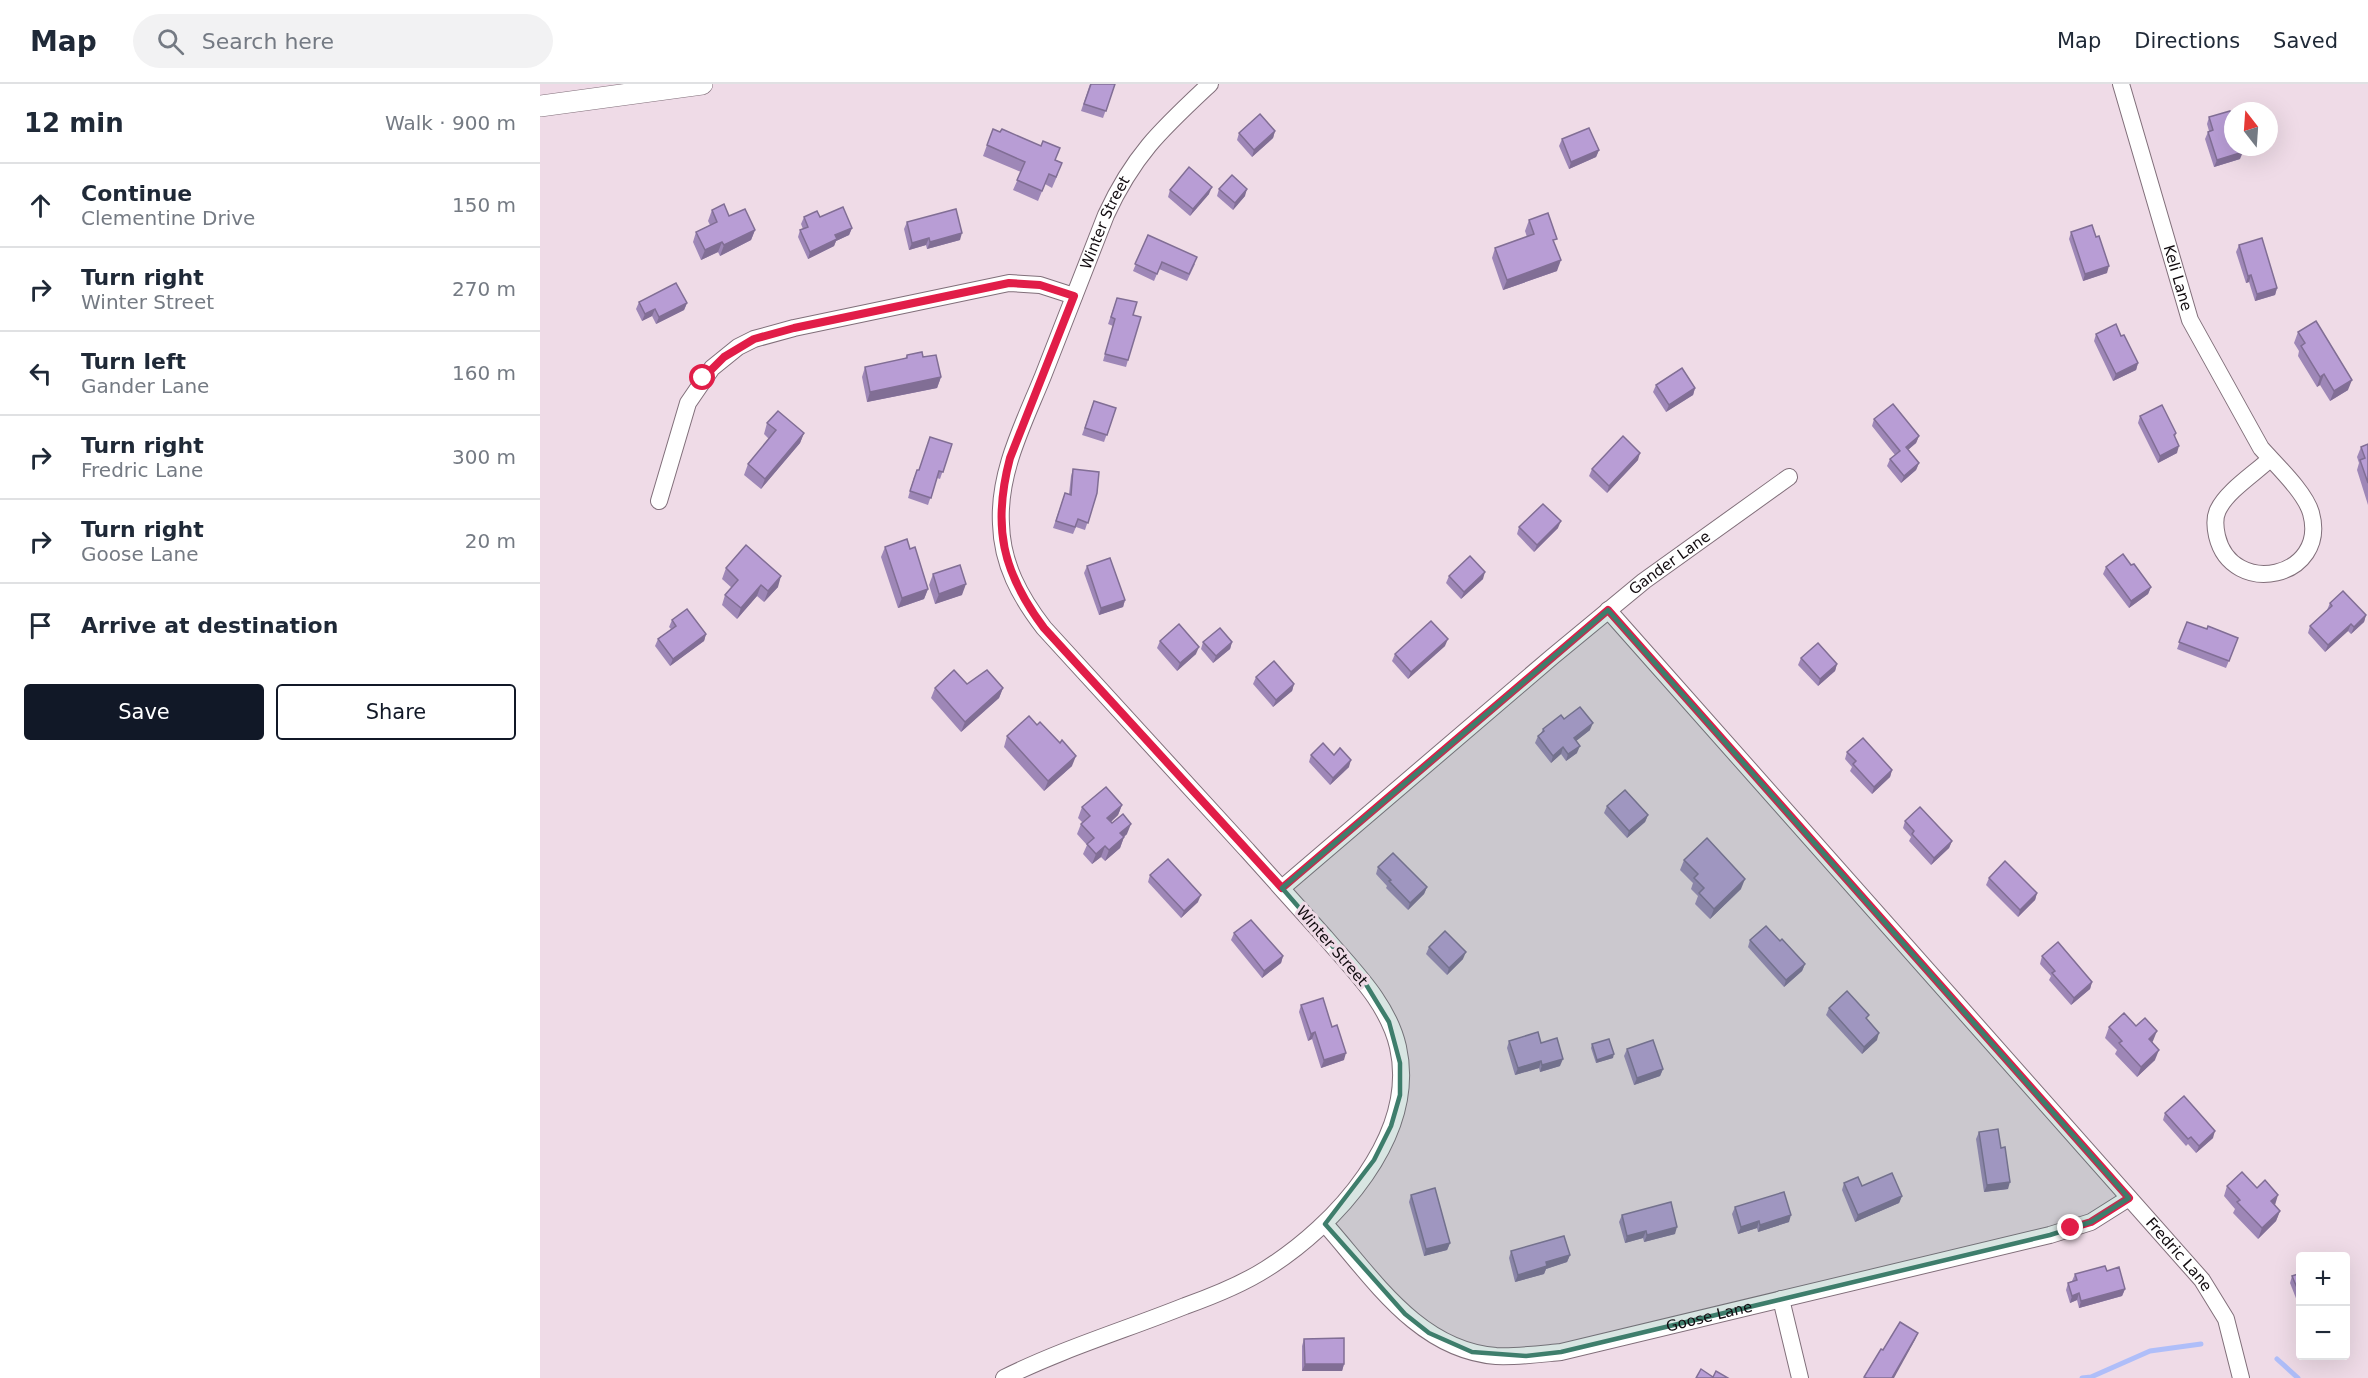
<!DOCTYPE html>
<html lang="en">
<head>
<meta charset="utf-8">
<style>
	body { margin:0; font-family:"DejaVu Sans",sans-serif; background:#f2f2f3; color:#1f2937 }
	.controls { position:absolute; right:18px; bottom:18px; display:grid; overflow:hidden; border-radius:6px; box-shadow:0 6px 24px #0002 }
	.controls button { width:54px; height:54px; display:grid; place-items:center; padding:0; border:0; border-bottom:2px solid #e0e1e3; background:#fff; color:#1f2937; font:30px sans-serif }
	.compass { position:absolute; left:1684px; top:18px; width:54px; height:54px; border-radius:50%; background:#fff; box-shadow:0 6px 24px #0002; rotate:343deg }
	.stop { position:absolute; width:18px; height:18px; margin:-14px; border:4px solid #e11d48; border-radius:50%; background:#fff }
	.stop.end { background:#e11d48; border-color:#fff; box-shadow:0 2px 6px #0008 }
	.list { margin:0; padding:0; list-style:none }
	h2 { display:flex; justify-content:space-between; align-items:center; height:78px; margin:0; padding:0 24px; font-size:26px }
	h2 small { font-size:20px; font-weight:400; color:#747a83 }
	.list li { display:grid; grid-template-columns:39px 1fr auto; gap:18px; align-items:center; box-sizing:border-box; height:84px; padding:0 24px; border-top:2px solid #e0e1e3 }
	.list b { display:block; font-size:22px; white-space:nowrap }
	.list p { margin:0; font-size:20px; white-space:nowrap; color:#747a83 }
	.list em { font-size:20px; font-style:normal; color:#747a83 }
	.actions { display:flex; gap:12px; padding:18px 24px }
	.actions a { flex:1; padding:14px 0; border:2px solid #111827; border-radius:6px; text-align:center; font-size:21px; color:#111827 }
	.actions .main { background:#111827; color:#fff }
	.icon { flex:none; width:33px; height:33px; fill:none; stroke:currentColor; stroke-width:2; stroke-linecap:round; stroke-linejoin:round }
	.map { position:relative; flex:none; width:1828px; height:1294px; overflow:hidden }
	header { display:flex; align-items:center; gap:36px; box-sizing:border-box; height:84px; padding:0 30px; background:#fff; border-bottom:2px solid #e0e1e3 }
	header strong { font-size:28px }
	nav { display:flex; gap:33px; margin-inline-start:auto; font-size:21px }
	.search { width:420px; height:54px; background:#f2f2f3; display:flex; align-items:center; gap:15px; box-sizing:border-box; padding:0 21px; border-radius:33px; color:#747a83; font-size:22px }
	main { display:flex }
	aside { flex:1; background:#fff }
	.map>svg:first-child { display:block }
</style>
</head>
<body>
<header>
<strong>Map</strong>
<div class="search"><svg class="icon" aria-label="search" viewBox="0 0 24 24"><circle cx="10" cy="10" r="6"/><path d="M15 15l6 6"/></svg>Search here</div>
<nav><a>Map</a><a>Directions</a><a>Saved</a></nav>
</header>
<main>
<aside>
<h2>12 min<small>Walk · 900 m</small></h2>
<ul class="list">
<li><svg class="icon" aria-label="ahead" viewBox="0 0 24 24"><path d="M12 20V5M6 11l6-6 6 6"/></svg><div><b>Continue</b><p>Clementine Drive</p></div><em>150 m</em></li>
<li><svg class="icon" aria-label="right" viewBox="0 0 24 24"><path d="M7 20v-9h11M14 6l5 5-5 5"/></svg><div><b>Turn right</b><p>Winter Street</p></div><em>270 m</em></li>
<li><svg class="icon" aria-label="left" viewBox="0 0 24 24"><path d="M17 20v-9H6M10 6l-5 5 5 5"/></svg><div><b>Turn left</b><p>Gander Lane</p></div><em>160 m</em></li>
<li><svg class="icon" aria-label="right" viewBox="0 0 24 24"><path d="M7 20v-9h11M14 6l5 5-5 5"/></svg><div><b>Turn right</b><p>Fredric Lane</p></div><em>300 m</em></li>
<li><svg class="icon" aria-label="right" viewBox="0 0 24 24"><path d="M7 20v-9h11M14 6l5 5-5 5"/></svg><div><b>Turn right</b><p>Goose Lane</p></div><em>20 m</em></li>
<li><svg class="icon" aria-label="arrive" viewBox="0 0 24 24"><path d="M6 21V4h12l-3 4 3 4H6"/></svg><div><b>Arrive at destination</b></div></li>
</ul>
<div class="actions"><a class="main">Save</a><a>Share</a></div>
</aside>
<div class="map">
<svg width="1828" height="1294" viewBox="0 0 1828 1294">
	<rect width="100%" height="100%" fill="#efdbe7"/>
	<g fill="none" stroke-linecap="round" stroke-linejoin="round">
		<g stroke="#afbef9" stroke-width="5">
			<polyline points="1737,1275 1758,1294"/>
			<polyline points="1542,1294 1551,1293 1610,1267 1661,1260"/>
		</g>
		<defs>
			<g id="minor">
				<path id="s1" d="M1581,0l69,236 71,128c15,17 44,44 50,65 18,65 -79,86 -94,23 -2,-9 -3,-18 1,-26 9,-19 36,-36 52,-51"/>
				<polyline points="119,417 148,319 172,284 198,263 214,255 254,244 469,199 500,201 534,212"/>
				<path id="s2" d="M1068,526l594,670 24,39 15,59"/>
				<path id="s3" d="M742,804l270,-231 92,-76 145,-104"/>
				<path id="s4" d="M785,1140c48,54 93,126 171,132 22,1 44,-2 65,-4l489,-117 41,-13 38,-24"/>
				<polyline points="1241,1215 1260,1294"/>
				<path id="s5" d="M464,1294c58,-29 121,-48 181,-72 28,-10 56,-21 81,-37 69,-43 152,-133 132,-222 -10,-44 -45,-77 -73,-110 -26,-29 -52,-58 -78,-87 -68,-74 -136,-148 -203,-222 -24,-31 -42,-64 -43,-104 -3,-52 23,-101 42,-148 21,-54 42,-107 63,-161 28,-61 56,-86 104,-131"/>
			</g>
			<polyline id="tertiary" points="0,22 162,0"/>
		</defs>
		<use href="#minor" stroke="#816f7a" stroke-width="18"/>
		<use href="#tertiary" stroke="#816f7a" stroke-width="22"/>
		<use href="#minor" stroke="#fff" stroke-width="16"/>
		<use href="#tertiary" stroke="#fff" stroke-width="21"/>
	</g>
	<g fill="#9e87b7">
		<polygon points="550,0 575,0 563,34 541,27"/>
		<polygon points="1669,33 1700,75 1674,83 1665,55 1668,48 1669,47 1667,40"/>
		<polygon points="735,47 733,54 712,73 697,56 699,49"/>
		<polygon points="1022,55 1059,66 1056,73 1029,85 1019,62"/>
		<polygon points="447,61 515,77 518,90 512,104 505,100 498,117 473,106 481,88 443,72"/>
		<polygon points="679,105 705,112 693,126 677,112"/>
		<polygon points="630,106 669,110 650,132 628,113"/>
		<polygon points="172,126 189,132 215,146 211,156 180,172 178,168 161,176 153,158 156,148 170,141 168,137"/>
		<polygon points="264,133 280,133 312,144 309,151 296,157 294,162 268,175 258,153 260,146 263,145 261,140"/>
		<polygon points="989,136 1015,160 1017,187 963,206 952,174 955,164 987,153 985,147"/>
		<polygon points="367,138 420,156 387,165 386,161 369,166 364,145"/>
		<polygon points="1531,148 1567,189 1543,197 1529,155"/>
		<polygon points="608,151 655,180 647,197 619,185 614,197 593,187"/>
		<polygon points="1699,161 1737,204 1735,211 1715,217 1709,198 1706,199 1696,168"/>
		<polygon points="577,214 593,231 588,276 586,283 563,277 573,242 568,240"/>
		<polygon points="99,218 147,219 144,226 116,240 112,232 102,237 96,225"/>
		<polygon points="1758,248 1808,306 1790,317 1780,301 1777,303 1758,272 1759,267 1754,259"/>
		<polygon points="1556,250 1581,252 1598,279 1596,286 1573,297 1554,257"/>
		<polygon points="367,271 383,273 401,293 397,304 327,318 322,293 325,283 365,275"/>
		<polygon points="1116,301 1155,304 1153,311 1126,328 1113,308"/>
		<polygon points="554,317 576,324 564,358 542,351"/>
		<polygon points="1600,332 1636,349 1635,353 1637,369 1618,379 1598,339"/>
		<polygon points="1334,335 1379,352 1376,359 1368,366 1379,379 1376,386 1361,399 1347,382 1350,375 1355,371 1332,342"/>
		<polygon points="227,339 264,349 260,359 221,405 204,391 208,380 229,355 224,350"/>
		<polygon points="412,360 400,395 397,394 388,421 368,414 374,393 379,386"/>
		<polygon points="1828,360 1828,421 1817,386 1819,379 1817,373 1821,363"/>
		<polygon points="1098,376 1067,409 1049,392 1052,385"/>
		<polygon points="533,385 557,409 545,446 536,443 533,450 513,444 525,409 529,410 531,392"/>
		<polygon points="979,443 1018,444 994,468 977,450"/>
		<polygon points="345,463 370,465 388,505 384,515 358,524 341,473"/>
		<polygon points="1591,481 1611,503 1608,510 1589,524 1563,490 1566,483"/>
		<polygon points="547,482 585,516 583,523 559,531 544,489"/>
		<polygon points="186,484 238,503 224,518 217,512 197,535 182,521 185,511 192,504 182,495"/>
		<polygon points="393,490 422,511 395,520 389,501"/>
		<polygon points="909,492 943,495 921,515 906,499"/>
		<polygon points="1790,519 1826,531 1824,538 1811,550 1808,547 1785,568 1768,549 1770,542 1787,526"/>
		<polygon points="132,536 166,550 164,557 130,582 115,562 118,555 131,545 129,543"/>
		<polygon points="1647,538 1667,545 1698,554 1686,584 1637,565"/>
		<polygon points="620,557 656,570 637,587 617,564"/>
		<polygon points="663,558 692,558 690,565 673,579 661,565"/>
		<polygon points="905,562 868,595 852,577 855,570"/>
		<polygon points="1261,574 1297,580 1295,587 1278,602 1258,581"/>
		<polygon points="716,593 754,600 752,607 733,623 713,600"/>
		<polygon points="395,604 463,604 459,614 421,648 391,614"/>
		<polygon points="1024,635 1050,646 1036,657 1037,669 1026,677 1021,670 1011,679 995,659 998,652 1001,649 1003,645"/>
		<polygon points="467,652 532,682 504,707 464,663"/>
		<polygon points="1307,668 1352,686 1350,693 1332,710 1310,687 1312,683 1305,675"/>
		<polygon points="771,671 794,671 809,683 790,701 769,678"/>
		<polygon points="582,721 578,731 571,738 587,750 584,753 580,764 565,777 561,773 552,780 543,770 547,761 537,750 541,740 542,738 538,734 542,723"/>
		<polygon points="1067,722 1108,731 1105,738 1087,754 1064,729"/>
		<polygon points="1365,737 1412,757 1409,764 1391,781 1369,757 1371,753 1363,744"/>
		<polygon points="1144,776 1201,805 1170,835 1155,820 1158,812 1151,805 1153,799 1140,786"/>
		<polygon points="838,783 887,803 884,810 868,826 846,804 847,802 836,790"/>
		<polygon points="610,791 658,818 641,834 608,798"/>
		<polygon points="1449,794 1497,809 1495,816 1478,833 1446,801"/>
		<polygon points="694,849 743,872 741,879 722,894 691,856"/>
		<polygon points="1210,856 1240,857 1265,880 1262,887 1244,903 1208,863"/>
		<polygon points="889,863 923,875 907,891 886,870"/>
		<polygon points="1502,872 1552,898 1550,905 1531,921 1509,896 1511,892 1500,880"/>
		<polygon points="761,921 792,943 804,976 781,984 772,955 768,957 759,928"/>
		<polygon points="1289,924 1327,935 1337,956 1322,970 1286,931"/>
		<polygon points="1596,942 1613,957 1612,958 1615,976 1597,993 1575,970 1577,966 1565,954 1569,943"/>
		<polygon points="969,957 1001,959 1020,982 1000,988 999,984 975,991 967,964"/>
		<polygon points="1052,960 1073,974 1056,979 1051,964"/>
		<polygon points="1087,965 1123,985 1120,992 1094,1001 1084,972"/>
		<polygon points="1625,1029 1673,1054 1656,1069 1648,1060 1646,1062 1623,1036"/>
		<polygon points="1439,1048 1468,1105 1444,1108 1436,1055"/>
		<polygon points="1304,1099 1322,1102 1362,1112 1359,1119 1315,1138 1302,1106"/>
		<polygon points="1687,1102 1734,1121 1740,1127 1736,1137 1718,1155 1693,1129 1695,1125 1684,1112"/>
		<polygon points="871,1111 910,1159 907,1166 884,1172 869,1118"/>
		<polygon points="1195,1123 1249,1138 1218,1148 1217,1144 1198,1150 1192,1130"/>
		<polygon points="1082,1131 1135,1150 1104,1158 1103,1154 1085,1159 1079,1138"/>
		<polygon points="971,1167 1030,1171 1027,1178 1006,1185 1004,1190 975,1198 969,1174"/>
		<polygon points="1567,1187 1585,1205 1582,1212 1539,1224 1537,1216 1530,1219 1526,1206 1528,1199 1532,1197 1535,1190"/>
		<polygon points="1761,1189 1761,1227 1750,1199 1752,1192"/>
		<polygon points="764,1255 804,1280 802,1287 762,1287 762,1262"/>
	</g>
	<g fill="#816e95">
		<polygon points="735,47 733,54 712,73 714,66"/>
		<polygon points="1059,66 1056,73 1029,85 1031,78"/>
		<polygon points="1703,68 1700,75 1674,83 1677,76"/>
		<polygon points="672,103 669,110 650,132 653,125"/>
		<polygon points="707,105 705,112 693,126 695,119"/>
		<polygon points="312,144 309,151 296,157 294,162 268,175 270,168 295,151"/>
		<polygon points="215,146 211,156 180,172 184,161"/>
		<polygon points="422,149 420,156 387,165 390,158"/>
		<polygon points="389,154 386,161 369,166 372,159"/>
		<polygon points="182,158 178,168 161,176 165,166"/>
		<polygon points="1021,176 1017,187 963,206 967,196"/>
		<polygon points="1569,182 1567,189 1543,197 1545,190"/>
		<polygon points="1711,191 1709,198 1706,199 1708,192"/>
		<polygon points="1737,204 1735,211 1715,217 1717,210"/>
		<polygon points="147,219 144,226 116,240 119,233"/>
		<polygon points="115,225 112,232 102,237 105,230"/>
		<polygon points="1598,279 1596,286 1573,297 1576,290"/>
		<polygon points="1784,290 1780,301 1777,303 1780,293"/>
		<polygon points="401,293 397,304 327,318 330,308"/>
		<polygon points="1812,296 1808,306 1790,317 1794,307"/>
		<polygon points="1155,304 1153,311 1126,328 1129,321"/>
		<polygon points="264,349 260,359 221,405 225,395"/>
		<polygon points="1379,352 1376,359 1363,370 1366,363"/>
		<polygon points="1639,362 1637,369 1618,379 1620,372"/>
		<polygon points="1100,369 1098,376 1067,409 1069,402"/>
		<polygon points="1379,379 1376,386 1361,399 1364,392"/>
		<polygon points="1021,437 1018,444 994,468 997,461"/>
		<polygon points="945,488 943,495 921,515 924,508"/>
		<polygon points="241,492 238,503 224,518 228,507"/>
		<polygon points="426,500 422,511 395,520 399,510"/>
		<polygon points="221,501 217,512 197,535 201,524"/>
		<polygon points="1611,503 1608,510 1589,524 1591,517"/>
		<polygon points="388,505 384,515 358,524 362,514"/>
		<polygon points="585,516 583,523 559,531 561,524"/>
		<polygon points="1826,531 1824,538 1811,550 1814,543"/>
		<polygon points="1811,540 1808,547 1785,568 1788,561"/>
		<polygon points="166,550 164,557 130,582 133,575"/>
		<polygon points="908,555 905,562 868,595 871,588"/>
		<polygon points="692,558 690,565 673,579 676,572"/>
		<polygon points="659,563 656,570 637,587 640,579"/>
		<polygon points="1297,580 1295,587 1278,602 1280,595"/>
		<polygon points="754,600 752,607 733,623 736,616"/>
		<polygon points="463,604 459,614 421,648 425,638"/>
		<polygon points="1053,639 1050,646 1031,661 1034,654"/>
		<polygon points="1040,662 1037,669 1026,677 1028,670"/>
		<polygon points="1023,663 1021,670 1011,679 1013,672"/>
		<polygon points="536,672 532,682 504,707 508,697"/>
		<polygon points="811,676 809,683 790,701 793,694"/>
		<polygon points="1352,686 1350,693 1332,710 1334,703"/>
		<polygon points="582,721 578,731 563,745 567,734"/>
		<polygon points="1108,731 1105,738 1087,754 1089,747"/>
		<polygon points="591,740 587,750 576,759 580,749"/>
		<polygon points="584,753 580,764 565,777 569,766"/>
		<polygon points="1412,757 1409,764 1391,781 1394,774"/>
		<polygon points="565,762 561,773 552,780 556,770"/>
		<polygon points="1205,795 1201,805 1170,835 1174,825"/>
		<polygon points="887,803 884,810 868,826 870,819"/>
		<polygon points="1497,809 1495,816 1478,833 1480,826"/>
		<polygon points="661,811 658,818 641,834 644,827"/>
		<polygon points="926,868 923,875 907,891 909,884"/>
		<polygon points="743,872 741,879 722,894 724,887"/>
		<polygon points="1265,880 1262,887 1244,903 1246,896"/>
		<polygon points="1552,898 1550,905 1531,921 1534,914"/>
		<polygon points="1617,947 1613,957 1605,965 1609,955"/>
		<polygon points="775,948 772,955 768,957 771,950"/>
		<polygon points="1339,949 1337,956 1322,970 1324,963"/>
		<polygon points="1619,966 1615,976 1597,993 1601,983"/>
		<polygon points="806,969 804,976 781,984 784,976"/>
		<polygon points="1074,970 1073,974 1056,979 1057,976"/>
		<polygon points="1023,975 1020,982 1000,988 1002,981"/>
		<polygon points="1001,977 999,984 975,991 978,984"/>
		<polygon points="1123,985 1120,992 1094,1001 1097,994"/>
		<polygon points="1675,1047 1673,1054 1656,1069 1659,1062"/>
		<polygon points="1470,1098 1468,1105 1444,1108 1447,1101"/>
		<polygon points="1738,1111 1735,1121 1731,1117"/>
		<polygon points="1362,1112 1359,1119 1315,1138 1318,1131"/>
		<polygon points="1740,1127 1736,1137 1718,1155 1722,1144"/>
		<polygon points="1251,1131 1249,1138 1218,1148 1220,1141"/>
		<polygon points="1219,1137 1217,1144 1198,1150 1201,1143"/>
		<polygon points="1137,1143 1135,1150 1104,1158 1107,1151"/>
		<polygon points="1106,1147 1103,1154 1085,1159 1087,1152"/>
		<polygon points="910,1159 907,1166 884,1172 886,1165"/>
		<polygon points="1030,1171 1027,1178 1006,1185 1004,1190 975,1198 978,1191 1006,1178"/>
		<polygon points="1585,1205 1582,1212 1539,1224 1541,1217"/>
		<polygon points="1539,1209 1537,1216 1530,1219 1532,1212"/>
		<polygon points="1378,1249 1375,1256 1354,1294 1352,1294"/>
		<polygon points="765,1280 804,1280 802,1287 762,1287"/>
	</g>
	<g fill="#b89dd5" stroke="#816e95" stroke-width="1.5">
		<polygon points="551,0 575,0 566,27 544,20"/>
		<polygon points="1690,27 1693,36 1693,63 1701,63 1703,68 1677,76 1668,48 1673,46 1669,33"/>
		<polygon points="720,30 735,47 714,66 699,49"/>
		<polygon points="1049,44 1059,66 1031,78 1022,55"/>
		<polygon points="453,45 460,48 462,45 501,62 503,57 520,64 515,76 522,79 516,93 509,90 502,107 477,96 485,78 447,61"/>
		<polygon points="649,83 672,103 653,125 630,106"/>
		<polygon points="692,91 707,105 695,119 679,105"/>
		<polygon points="184,120 189,132 205,125 215,146 184,161 182,158 165,166 156,148 177,138 172,126"/>
		<polygon points="303,123 312,144 295,151 297,155 270,168 260,146 268,143 264,133 277,127 280,133"/>
		<polygon points="416,125 422,149 390,158 389,154 372,159 367,138"/>
		<polygon points="1008,129 1017,155 1013,156 1021,176 967,196 955,164 994,150 989,136"/>
		<polygon points="1552,141 1556,153 1559,152 1569,182 1545,190 1531,148"/>
		<polygon points="608,151 657,173 649,190 622,178 617,190 595,180"/>
		<polygon points="1722,154 1737,204 1717,210 1711,191 1708,192 1699,161"/>
		<polygon points="136,199 147,219 119,233 115,225 105,230 99,218"/>
		<polygon points="577,214 597,218 593,231 601,233 588,276 565,270 575,235 571,233"/>
		<polygon points="1776,237 1812,296 1794,307 1784,290 1780,293 1761,262 1765,259 1758,248"/>
		<polygon points="1576,240 1581,252 1584,251 1598,279 1576,290 1556,250"/>
		<polygon points="382,268 383,273 396,271 401,293 330,308 325,283 367,274 367,271"/>
		<polygon points="1142,284 1155,304 1129,321 1116,301"/>
		<polygon points="554,317 576,324 567,351 545,344"/>
		<polygon points="1353,320 1379,352 1366,363 1379,379 1364,392 1350,375 1360,367 1334,335"/>
		<polygon points="1622,321 1636,349 1634,351 1639,362 1620,372 1600,332"/>
		<polygon points="238,327 264,349 225,395 208,380 236,346 227,339"/>
		<polygon points="1083,352 1100,369 1069,402 1052,385"/>
		<polygon points="390,353 412,360 403,388 399,387 391,414 370,407 377,386 379,386"/>
		<polygon points="1828,360 1828,399 1820,376 1825,374 1821,363"/>
		<polygon points="533,385 559,388 557,409 548,439 538,435 535,443 516,437 525,409 531,411"/>
		<polygon points="1003,420 1021,437 997,461 979,443"/>
		<polygon points="367,455 370,465 375,463 388,505 362,514 345,463"/>
		<polygon points="206,461 241,492 228,507 221,501 201,524 185,511 198,496 186,484"/>
		<polygon points="1583,470 1591,481 1594,480 1611,503 1591,517 1566,483"/>
		<polygon points="930,472 945,488 924,508 909,492"/>
		<polygon points="570,474 585,516 561,524 547,482"/>
		<polygon points="420,481 426,500 399,510 393,490"/>
		<polygon points="1803,507 1826,531 1814,543 1811,540 1788,561 1770,542 1792,522 1790,519"/>
		<polygon points="147,525 166,550 133,575 118,555 136,542 132,536"/>
		<polygon points="891,537 908,555 871,588 855,570"/>
		<polygon points="1647,538 1667,545 1668,542 1698,554 1689,577 1639,558"/>
		<polygon points="639,540 659,563 640,579 620,557"/>
		<polygon points="680,544 692,558 676,572 663,558"/>
		<polygon points="1278,559 1297,580 1280,595 1261,574"/>
		<polygon points="734,577 754,600 736,616 716,593"/>
		<polygon points="414,586 427,600 447,586 463,604 425,638 395,604"/>
		<polygon points="1040,623 1053,639 1034,654 1040,662 1028,670 1023,663 1013,672 998,652 1004,647 1003,645 1021,631 1024,635"/>
		<polygon points="489,632 497,641 500,638 520,659 522,656 536,672 508,697 467,652"/>
		<polygon points="1323,654 1352,686 1334,703 1313,680 1316,677 1307,668"/>
		<polygon points="783,659 794,671 800,664 811,676 793,694 771,671"/>
		<polygon points="566,703 582,721 567,734 572,739 583,730 591,740 580,749 584,753 569,766 565,762 556,770 547,760 554,754 541,740 550,732 542,723"/>
		<polygon points="1085,706 1108,731 1089,747 1067,722"/>
		<polygon points="1380,723 1412,757 1394,774 1372,750 1374,747 1365,737"/>
		<polygon points="1167,754 1205,795 1174,825 1159,809 1164,804 1154,794 1158,790 1144,776"/>
		<polygon points="853,769 887,803 870,819 849,797 851,796 838,783"/>
		<polygon points="628,775 661,811 644,827 610,791"/>
		<polygon points="1465,777 1497,809 1480,826 1449,794"/>
		<polygon points="711,836 743,872 724,887 694,849"/>
		<polygon points="1226,842 1240,857 1242,855 1265,880 1246,896 1210,856"/>
		<polygon points="905,847 926,868 909,884 889,863"/>
		<polygon points="1518,858 1552,898 1534,914 1512,889 1515,887 1502,872"/>
		<polygon points="1307,907 1329,931 1326,934 1339,949 1324,963 1289,924"/>
		<polygon points="783,914 792,943 797,941 806,969 784,976 775,948 771,950 761,921"/>
		<polygon points="1584,929 1596,942 1605,934 1617,947 1609,955 1619,966 1601,983 1579,959 1582,957 1569,943"/>
		<polygon points="998,948 1001,959 1017,954 1023,975 1002,981 1001,977 978,984 969,957"/>
		<polygon points="1069,955 1074,970 1057,976 1052,960"/>
		<polygon points="1113,956 1123,985 1097,994 1087,965"/>
		<polygon points="1644,1012 1675,1047 1659,1062 1651,1053 1648,1055 1625,1029"/>
		<polygon points="1458,1045 1461,1064 1465,1063 1470,1098 1447,1101 1439,1048"/>
		<polygon points="1702,1088 1717,1104 1725,1096 1738,1111 1731,1117 1740,1127 1722,1144 1697,1118 1700,1116 1687,1102"/>
		<polygon points="1352,1089 1362,1112 1318,1131 1304,1099 1318,1093 1322,1102"/>
		<polygon points="895,1104 910,1159 886,1165 871,1111"/>
		<polygon points="1244,1108 1251,1131 1220,1141 1219,1137 1201,1143 1195,1123"/>
		<polygon points="1131,1118 1137,1143 1107,1151 1106,1147 1087,1152 1082,1131"/>
		<polygon points="1024,1152 1030,1171 1006,1178 1007,1182 978,1191 971,1167"/>
		<polygon points="1565,1182 1567,1187 1579,1183 1585,1205 1541,1217 1539,1209 1532,1212 1528,1199 1537,1196 1535,1190"/>
		<polygon points="1761,1189 1761,1213 1752,1192"/>
		<polygon points="1360,1238 1378,1249 1352,1294 1327,1294 1324,1293 1341,1265 1343,1266"/>
		<polygon points="804,1254 804,1280 765,1280 764,1255"/>
		<polygon points="1161,1285 1173,1293 1176,1287 1188,1294 1156,1294"/>
	</g>
	<g fill="none" stroke-linecap="round" stroke-linejoin="round">
		<path stroke="#e11d48" stroke-width="8" d="M163,294l21,-21 30,-18 40,-11 215,-45 31,2 34,11 -64,162c-18,68 -8,114 34,170l238,260 326,-278 521,588 -38,24 -20,6"/>
	</g>
	<path fill="#3e7e6c" fill-opacity="0.2" stroke="#3e7e6c" stroke-width="4.5" stroke-linejoin="round" d="M1068,526l521,588 -38,24 -41,13 -489,117 -35,4 -54,-4 -43,-19 -24,-19 -80,-90 49,-64 17,-34 9,-31v-32l-11,-41 -22,-36 -85,-98z"/>
	<g text-anchor="middle" dominant-baseline="central" stroke-width="6" stroke-linejoin="round" paint-order="stroke">
		<g font-size="15" fill="#110b0f" stroke="#efdbe7">
			<text stroke="none"><textPath href="#s5" startOffset="1544">Winter Street</textPath></text>
			<text stroke="none"><textPath href="#s1" startOffset="202">Keli Lane</textPath></text>
			<text stroke="none"><textPath href="#s3" startOffset="506">Gander Lane</textPath></text>
			<text transform="translate(792 862) rotate(49)">Winter Street</text>
			<text stroke="none"><textPath href="#s2" startOffset="861">Fredric Lane</textPath></text>
			<text stroke="none"><textPath href="#s4" startOffset="440">Goose Lane</textPath></text>
		</g>
	</g>
</svg>
<div class="controls">
<button>+</button>
<button>−</button>
</div>
<svg class="compass" viewBox="-18 -18 36 36"><path d="M0-13l5 13h-10z" fill="#e53935"/><path d="M0 13l5-13h-10z" fill="#747a83"/></svg>
<div class="stop" style="left:163px;top:294px"></div>
<div class="stop end" style="left:1531px;top:1144px"></div>
</div>
</main>
</body>
</html>
